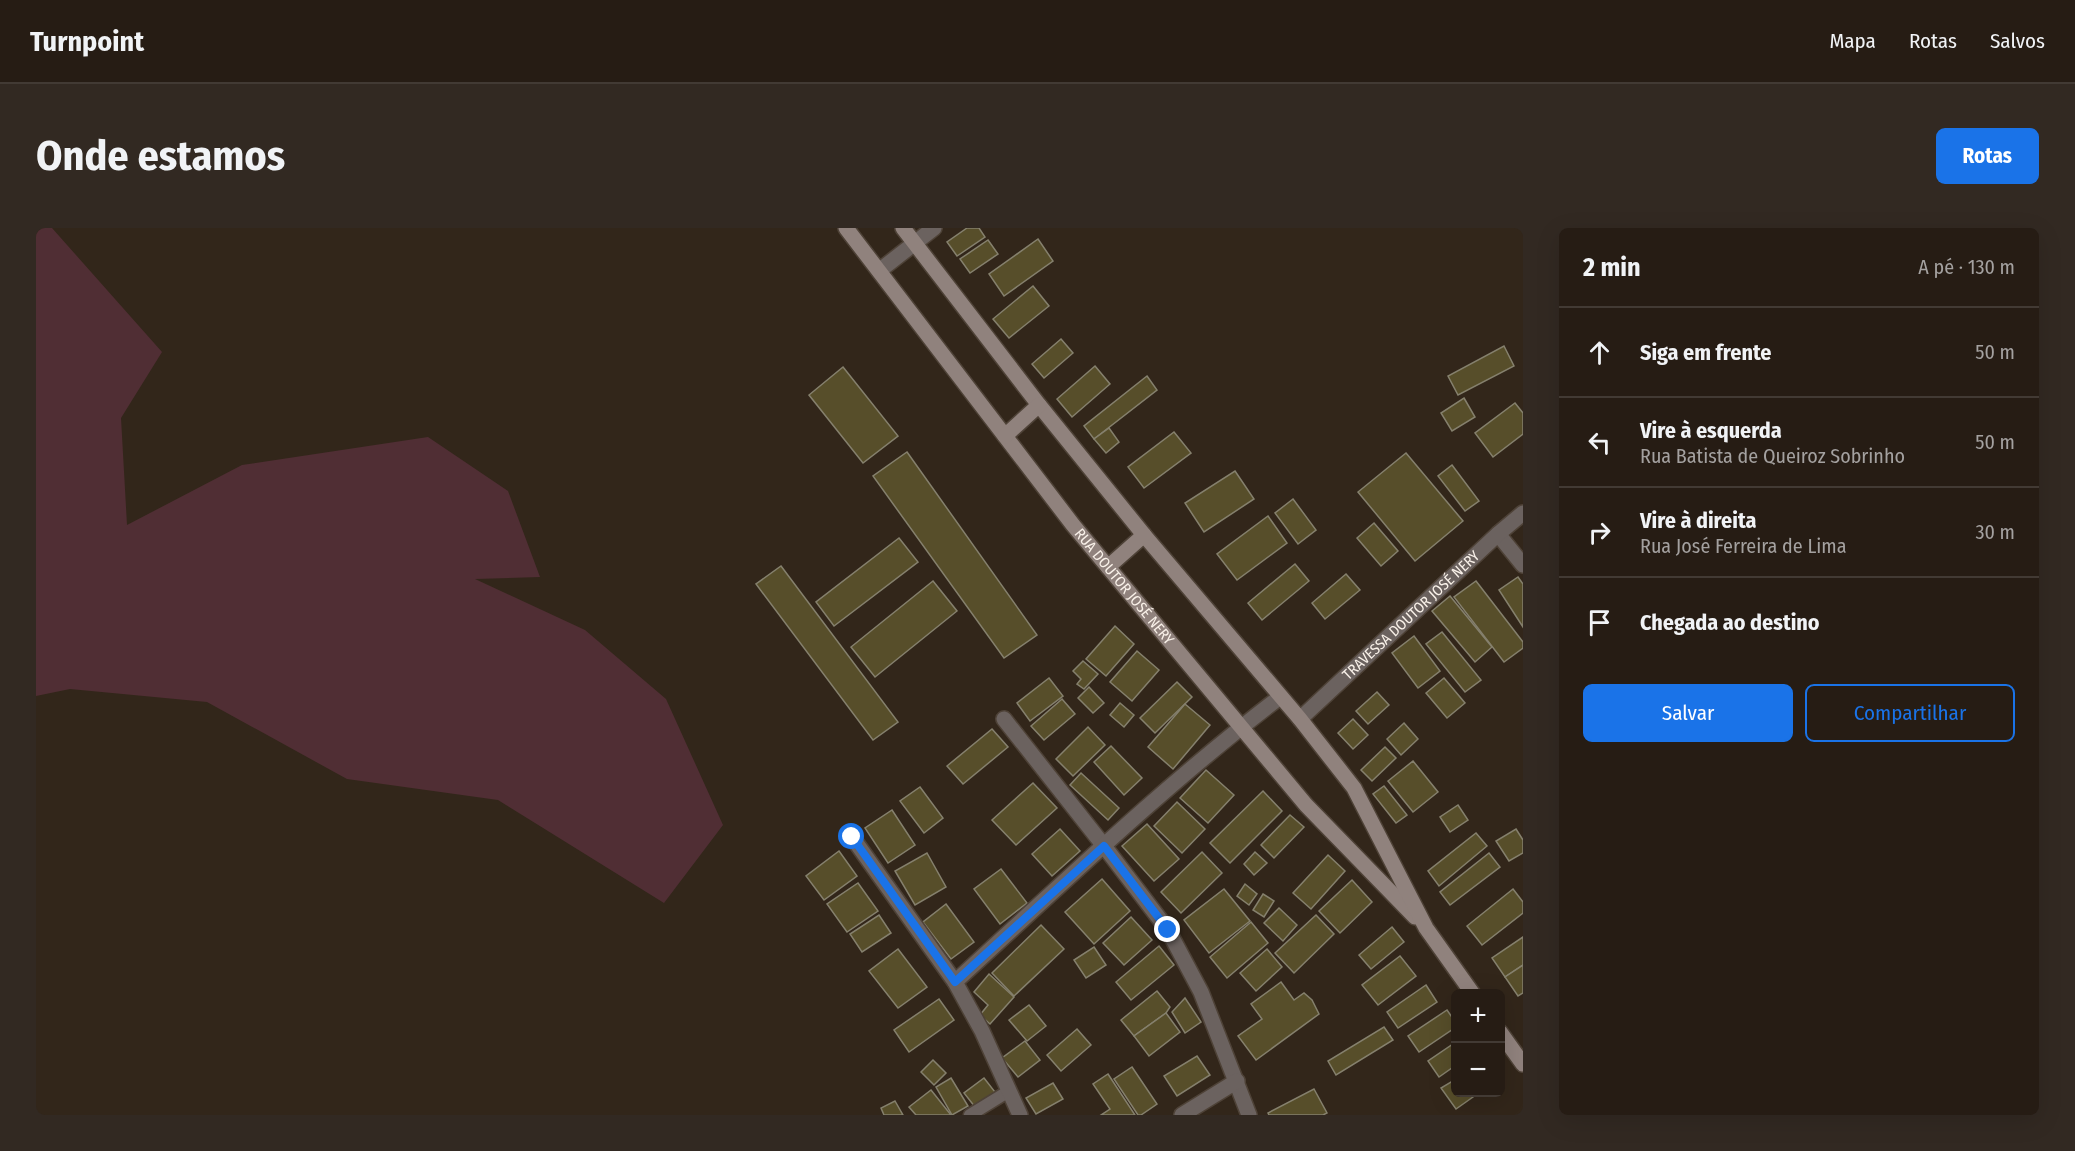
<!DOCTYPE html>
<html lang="pt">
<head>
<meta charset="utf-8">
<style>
	body { margin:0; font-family:"Fira Sans Condensed",sans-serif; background:#322922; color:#f1f3f6 }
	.controls { position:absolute; right:18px; bottom:18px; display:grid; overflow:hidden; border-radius:9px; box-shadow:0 6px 24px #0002 }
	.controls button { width:54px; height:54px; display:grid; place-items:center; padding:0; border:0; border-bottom:2px solid #423a34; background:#261c14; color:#f1f3f6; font:30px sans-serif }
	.stop { position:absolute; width:18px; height:18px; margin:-14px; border:4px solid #1a73e8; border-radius:50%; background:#fff }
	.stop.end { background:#1a73e8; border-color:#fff; box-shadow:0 2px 6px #0008 }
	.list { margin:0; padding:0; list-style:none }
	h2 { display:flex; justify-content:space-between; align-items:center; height:78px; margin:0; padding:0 24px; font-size:26px }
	h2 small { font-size:20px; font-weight:400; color:#a4a1a0 }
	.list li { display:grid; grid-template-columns:39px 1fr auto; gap:18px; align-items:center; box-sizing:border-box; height:90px; padding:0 24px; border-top:2px solid #423a34 }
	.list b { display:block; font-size:22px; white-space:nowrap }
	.list p { margin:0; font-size:20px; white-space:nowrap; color:#a4a1a0 }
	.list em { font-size:20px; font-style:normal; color:#a4a1a0 }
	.actions { display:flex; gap:12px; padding:18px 24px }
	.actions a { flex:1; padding:14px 0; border:2px solid #1a73e8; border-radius:9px; text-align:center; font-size:21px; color:#1a73e8 }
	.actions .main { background:#1a73e8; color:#fff }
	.icon { flex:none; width:33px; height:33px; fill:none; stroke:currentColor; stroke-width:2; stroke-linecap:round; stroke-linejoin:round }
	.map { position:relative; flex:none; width:1487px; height:887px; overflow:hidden; border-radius:9px }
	header { display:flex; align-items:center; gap:36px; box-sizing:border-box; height:84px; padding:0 30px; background:#261c14; border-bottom:2px solid #423a34 }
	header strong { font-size:28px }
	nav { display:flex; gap:33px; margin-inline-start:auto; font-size:21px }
	.intro { display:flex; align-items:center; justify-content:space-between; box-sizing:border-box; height:144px; padding:0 36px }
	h1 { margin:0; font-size:42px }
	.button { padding:15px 27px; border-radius:9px; background:#1a73e8; color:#fff; font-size:21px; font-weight:700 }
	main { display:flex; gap:36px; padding:0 36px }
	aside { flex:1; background:#261c14; border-radius:9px; box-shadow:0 6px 24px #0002 }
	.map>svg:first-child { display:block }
</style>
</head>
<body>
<header>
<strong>Turnpoint</strong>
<nav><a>Mapa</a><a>Rotas</a><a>Salvos</a></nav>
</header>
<div class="intro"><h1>Onde estamos</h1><a class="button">Rotas</a></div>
<main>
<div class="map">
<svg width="1487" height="887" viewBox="0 0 1487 887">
	<rect width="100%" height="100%" fill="#32261a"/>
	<polygon fill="#502e34" points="0,0 16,0 126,124 85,190 91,297 206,237 392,209 472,263 504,349 439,351 549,402 630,471 687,597 628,675 462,572 311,551 171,474 34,461 0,468"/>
	<g fill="#574e2a" stroke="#85806d" stroke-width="1.5">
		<polygon points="931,0 943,0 949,9 921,28 911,14"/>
		<polygon points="1002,11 1017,33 968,68 953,46"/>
		<polygon points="952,12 962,26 934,45 924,31"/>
		<polygon points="997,58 1013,78 973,110 957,91"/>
		<polygon points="1025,111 1037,125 1008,150 996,136"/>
		<polygon points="1468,118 1478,138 1422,167 1412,148"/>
		<polygon points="1059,138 1074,156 1036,189 1021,171"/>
		<polygon points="807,139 862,208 827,235 773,167"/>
		<polygon points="1111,148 1121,162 1058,211 1048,198"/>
		<polygon points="1428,170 1439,189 1416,203 1405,185"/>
		<polygon points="1479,175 1487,185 1487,206 1457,229 1439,205"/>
		<polygon points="1073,200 1083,214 1070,225 1058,211"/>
		<polygon points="1138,204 1155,225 1108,260 1092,239"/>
		<polygon points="871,224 1001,407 968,430 837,248"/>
		<polygon points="1370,225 1427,293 1379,333 1322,264"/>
		<polygon points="1416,237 1443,273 1429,283 1402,248"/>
		<polygon points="1199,243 1218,271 1168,304 1149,275"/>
		<polygon points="1257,271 1280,302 1262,316 1239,285"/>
		<polygon points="1232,288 1251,315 1201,352 1181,326"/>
		<polygon points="1338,295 1362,323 1345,338 1321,310"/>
		<polygon points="863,310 882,334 798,398 780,374"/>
		<polygon points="1259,336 1273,353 1226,392 1212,375"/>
		<polygon points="745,338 862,494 837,512 720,356"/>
		<polygon points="1310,346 1324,362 1289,391 1276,375"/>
		<polygon points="1482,349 1487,356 1487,399 1463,362"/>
		<polygon points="897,353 921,383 839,449 815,419"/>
		<polygon points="1440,353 1487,414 1487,420 1468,434 1418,369"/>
		<polygon points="1414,368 1456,419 1439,434 1396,383"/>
		<polygon points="1079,398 1098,416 1070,448 1050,431"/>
		<polygon points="1406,404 1445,452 1429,464 1390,416"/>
		<polygon points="1378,408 1404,443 1382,460 1356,425"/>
		<polygon points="1101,423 1123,442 1096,473 1074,454"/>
		<polygon points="1047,433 1062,446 1048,461 1041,456 1045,451 1037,443"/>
		<polygon points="1013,450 1027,468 994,493 981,475"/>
		<polygon points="1408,450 1429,475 1411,490 1390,465"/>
		<polygon points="1141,454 1156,469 1119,505 1104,490"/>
		<polygon points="1053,459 1068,475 1057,485 1042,470"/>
		<polygon points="1341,464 1353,477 1332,496 1320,483"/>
		<polygon points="1026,471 1039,486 1008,512 995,498"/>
		<polygon points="1084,475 1098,487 1088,499 1074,487"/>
		<polygon points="1149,476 1174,497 1137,541 1112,519"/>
		<polygon points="1317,491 1332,507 1317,521 1302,505"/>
		<polygon points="1368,495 1382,511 1365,527 1351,511"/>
		<polygon points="1052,499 1069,517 1037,548 1020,531"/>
		<polygon points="956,501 972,519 927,556 911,538"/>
		<polygon points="1075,518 1106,550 1088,567 1058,534"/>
		<polygon points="1349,519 1360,530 1336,553 1325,542"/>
		<polygon points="1377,533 1402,564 1377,584 1352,553"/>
		<polygon points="1170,542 1198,567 1172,595 1144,570"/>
		<polygon points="1045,545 1083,580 1072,592 1034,557"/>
		<polygon points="997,555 1021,580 980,617 956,592"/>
		<polygon points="1348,558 1371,587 1360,595 1337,566"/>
		<polygon points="884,559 907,590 888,605 864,573"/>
		<polygon points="1227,563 1246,583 1194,635 1174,615"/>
		<polygon points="1141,574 1169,601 1146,625 1118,598"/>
		<polygon points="1422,577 1432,592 1414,604 1404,589"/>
		<polygon points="856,582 879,617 852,635 829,600"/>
		<polygon points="1254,587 1268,599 1238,630 1225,617"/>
		<polygon points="1111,596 1143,631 1118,653 1086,618"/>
		<polygon points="1024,601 1044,623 1016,648 996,626"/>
		<polygon points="1480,601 1487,612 1487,625 1473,633 1460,613"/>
		<polygon points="1440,605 1451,618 1403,658 1392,643"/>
		<polygon points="803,623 821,648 788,672 770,648"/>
		<polygon points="1166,624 1186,645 1145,685 1125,664"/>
		<polygon points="1219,624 1231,635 1218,647 1208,636"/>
		<polygon points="891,625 910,659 879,677 859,643"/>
		<polygon points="1453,625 1464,639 1414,677 1404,664"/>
		<polygon points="1292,627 1309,643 1275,681 1257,665"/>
		<polygon points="965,641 991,675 964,696 938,661"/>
		<polygon points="1066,651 1094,683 1058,716 1029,684"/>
		<polygon points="1316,652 1336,674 1304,705 1283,683"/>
		<polygon points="822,655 842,683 811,704 791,676"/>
		<polygon points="1209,656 1221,666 1213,677 1201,668"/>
		<polygon points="1188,661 1214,693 1173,725 1148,692"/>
		<polygon points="1477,661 1487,674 1487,685 1446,717 1431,698"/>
		<polygon points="1227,666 1238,673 1228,689 1217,682"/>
		<polygon points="910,676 938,714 915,731 887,694"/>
		<polygon points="1243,680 1261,697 1247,713 1228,695"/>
		<polygon points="843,687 855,705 826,724 814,706"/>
		<polygon points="1280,687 1298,706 1258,745 1239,725"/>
		<polygon points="1095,689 1116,712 1088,737 1067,715"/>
		<polygon points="1215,694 1232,715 1191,750 1174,729"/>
		<polygon points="1005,697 1028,721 978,768 956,745"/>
		<polygon points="1356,699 1368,714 1335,741 1323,727"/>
		<polygon points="1487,709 1487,737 1469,749 1456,730"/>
		<polygon points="1123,718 1138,737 1095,772 1080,754"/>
		<polygon points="1058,719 1070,737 1050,750 1038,732"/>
		<polygon points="862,721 891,759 862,780 833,743"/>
		<polygon points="1231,721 1246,739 1220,763 1204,745"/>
		<polygon points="1364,728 1380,748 1342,777 1326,757"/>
		<polygon points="1487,737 1487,765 1482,768 1469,749"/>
		<polygon points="953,746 978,769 954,796 944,787 952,777 938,764"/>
		<polygon points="1245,754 1258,772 1268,765 1276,772 1283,786 1220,832 1202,808 1226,791 1215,776"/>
		<polygon points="1390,757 1401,774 1362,800 1351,784"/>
		<polygon points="1121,763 1134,779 1130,785 1098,808 1085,792"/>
		<polygon points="1149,770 1165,794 1149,805 1136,784"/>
		<polygon points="903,771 918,792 873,824 858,802"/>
		<polygon points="993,777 1010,798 991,813 973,792"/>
		<polygon points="1411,782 1420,795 1420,799 1383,824 1372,808"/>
		<polygon points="1130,785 1144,804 1113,828 1098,808"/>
		<polygon points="1348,799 1357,812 1300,847 1292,833"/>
		<polygon points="1041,801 1055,817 1025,843 1011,827"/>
		<polygon points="989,813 1004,832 982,849 966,830"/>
		<polygon points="1420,814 1420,837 1403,849 1392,833"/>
		<polygon points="1161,828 1174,847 1141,868 1128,848"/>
		<polygon points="897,832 910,845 898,857 885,844"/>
		<polygon points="1096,839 1121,876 1105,887 1102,887 1078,851"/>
		<polygon points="1072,846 1099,887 1065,887 1074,881 1057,856"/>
		<polygon points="915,850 932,878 916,887 900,859"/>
		<polygon points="948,850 959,864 939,879 928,865"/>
		<polygon points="1420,851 1420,864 1444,864 1420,881 1405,860"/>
		<polygon points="1017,855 1027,871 1000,886 990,870"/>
		<polygon points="1278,861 1291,885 1287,887 1233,887 1232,885"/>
		<polygon points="895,862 915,887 880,887 873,879"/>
		<polygon points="859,873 867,887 848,887 845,880"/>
	</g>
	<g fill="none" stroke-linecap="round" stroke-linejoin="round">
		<defs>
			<polyline id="lane" points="934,887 973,863"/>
			<g id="street">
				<polyline points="843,43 898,0"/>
				<polyline points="1462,306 1487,337"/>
				<polyline points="968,491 1068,618 1132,702 1165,764 1213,887"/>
				<path id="s1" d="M1264,491l198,-185 25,-21"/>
				<polyline points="816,609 919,754 946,803 984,887"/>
				<path d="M919,754c106,-97 211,-198 325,-285"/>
				<polyline points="1146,887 1201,853"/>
			</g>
			<g id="secondary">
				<path id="s2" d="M810,0l227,297 233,280 109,112"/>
				<polyline points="867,0 1003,177 1108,307 1264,491 1318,560 1390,700 1437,766"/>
				<polyline points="969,208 1003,177"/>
				<polyline points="1072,339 1108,307"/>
				<polyline points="1464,804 1487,836"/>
			</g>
		</defs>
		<use href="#lane" stroke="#4e4237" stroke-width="15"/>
		<use href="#street" stroke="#4e4237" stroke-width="18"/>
		<use href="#secondary" stroke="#4e4237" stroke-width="18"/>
		<use href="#lane" stroke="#6b625f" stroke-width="12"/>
		<use href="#street" stroke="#6b625f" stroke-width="15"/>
		<use href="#secondary" stroke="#90827d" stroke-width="15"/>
	</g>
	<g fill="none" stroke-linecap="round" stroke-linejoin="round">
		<polyline stroke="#1a73e8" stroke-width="8" points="816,609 919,754 1068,618 1132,702"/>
	</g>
	<g text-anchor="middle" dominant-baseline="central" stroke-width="5" stroke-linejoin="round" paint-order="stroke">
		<g font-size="15" fill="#f9f1e9" stroke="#32261a">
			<text stroke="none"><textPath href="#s2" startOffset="454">RUA DOUTOR JOSÉ NERY</textPath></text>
			<text stroke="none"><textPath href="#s1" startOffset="152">TRAVESSA DOUTOR JOSÉ NERY</textPath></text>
		</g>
	</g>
</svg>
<div class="controls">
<button>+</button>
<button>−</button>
</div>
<div class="stop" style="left:816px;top:609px"></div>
<div class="stop end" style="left:1132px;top:702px"></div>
</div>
<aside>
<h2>2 min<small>A pé · 130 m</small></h2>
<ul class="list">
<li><svg class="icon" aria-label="ahead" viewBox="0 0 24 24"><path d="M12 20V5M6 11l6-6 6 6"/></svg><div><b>Siga em frente</b></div><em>50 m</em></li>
<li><svg class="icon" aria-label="left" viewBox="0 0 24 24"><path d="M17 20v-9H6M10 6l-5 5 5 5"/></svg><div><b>Vire à esquerda</b><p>Rua Batista de Queiroz Sobrinho</p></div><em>50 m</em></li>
<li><svg class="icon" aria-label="right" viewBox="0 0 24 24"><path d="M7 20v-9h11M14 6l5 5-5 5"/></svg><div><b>Vire à direita</b><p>Rua José Ferreira de Lima</p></div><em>30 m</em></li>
<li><svg class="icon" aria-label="arrive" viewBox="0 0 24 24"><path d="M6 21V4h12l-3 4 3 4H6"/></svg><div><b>Chegada ao destino</b></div></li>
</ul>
<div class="actions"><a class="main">Salvar</a><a>Compartilhar</a></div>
</aside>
</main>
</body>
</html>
